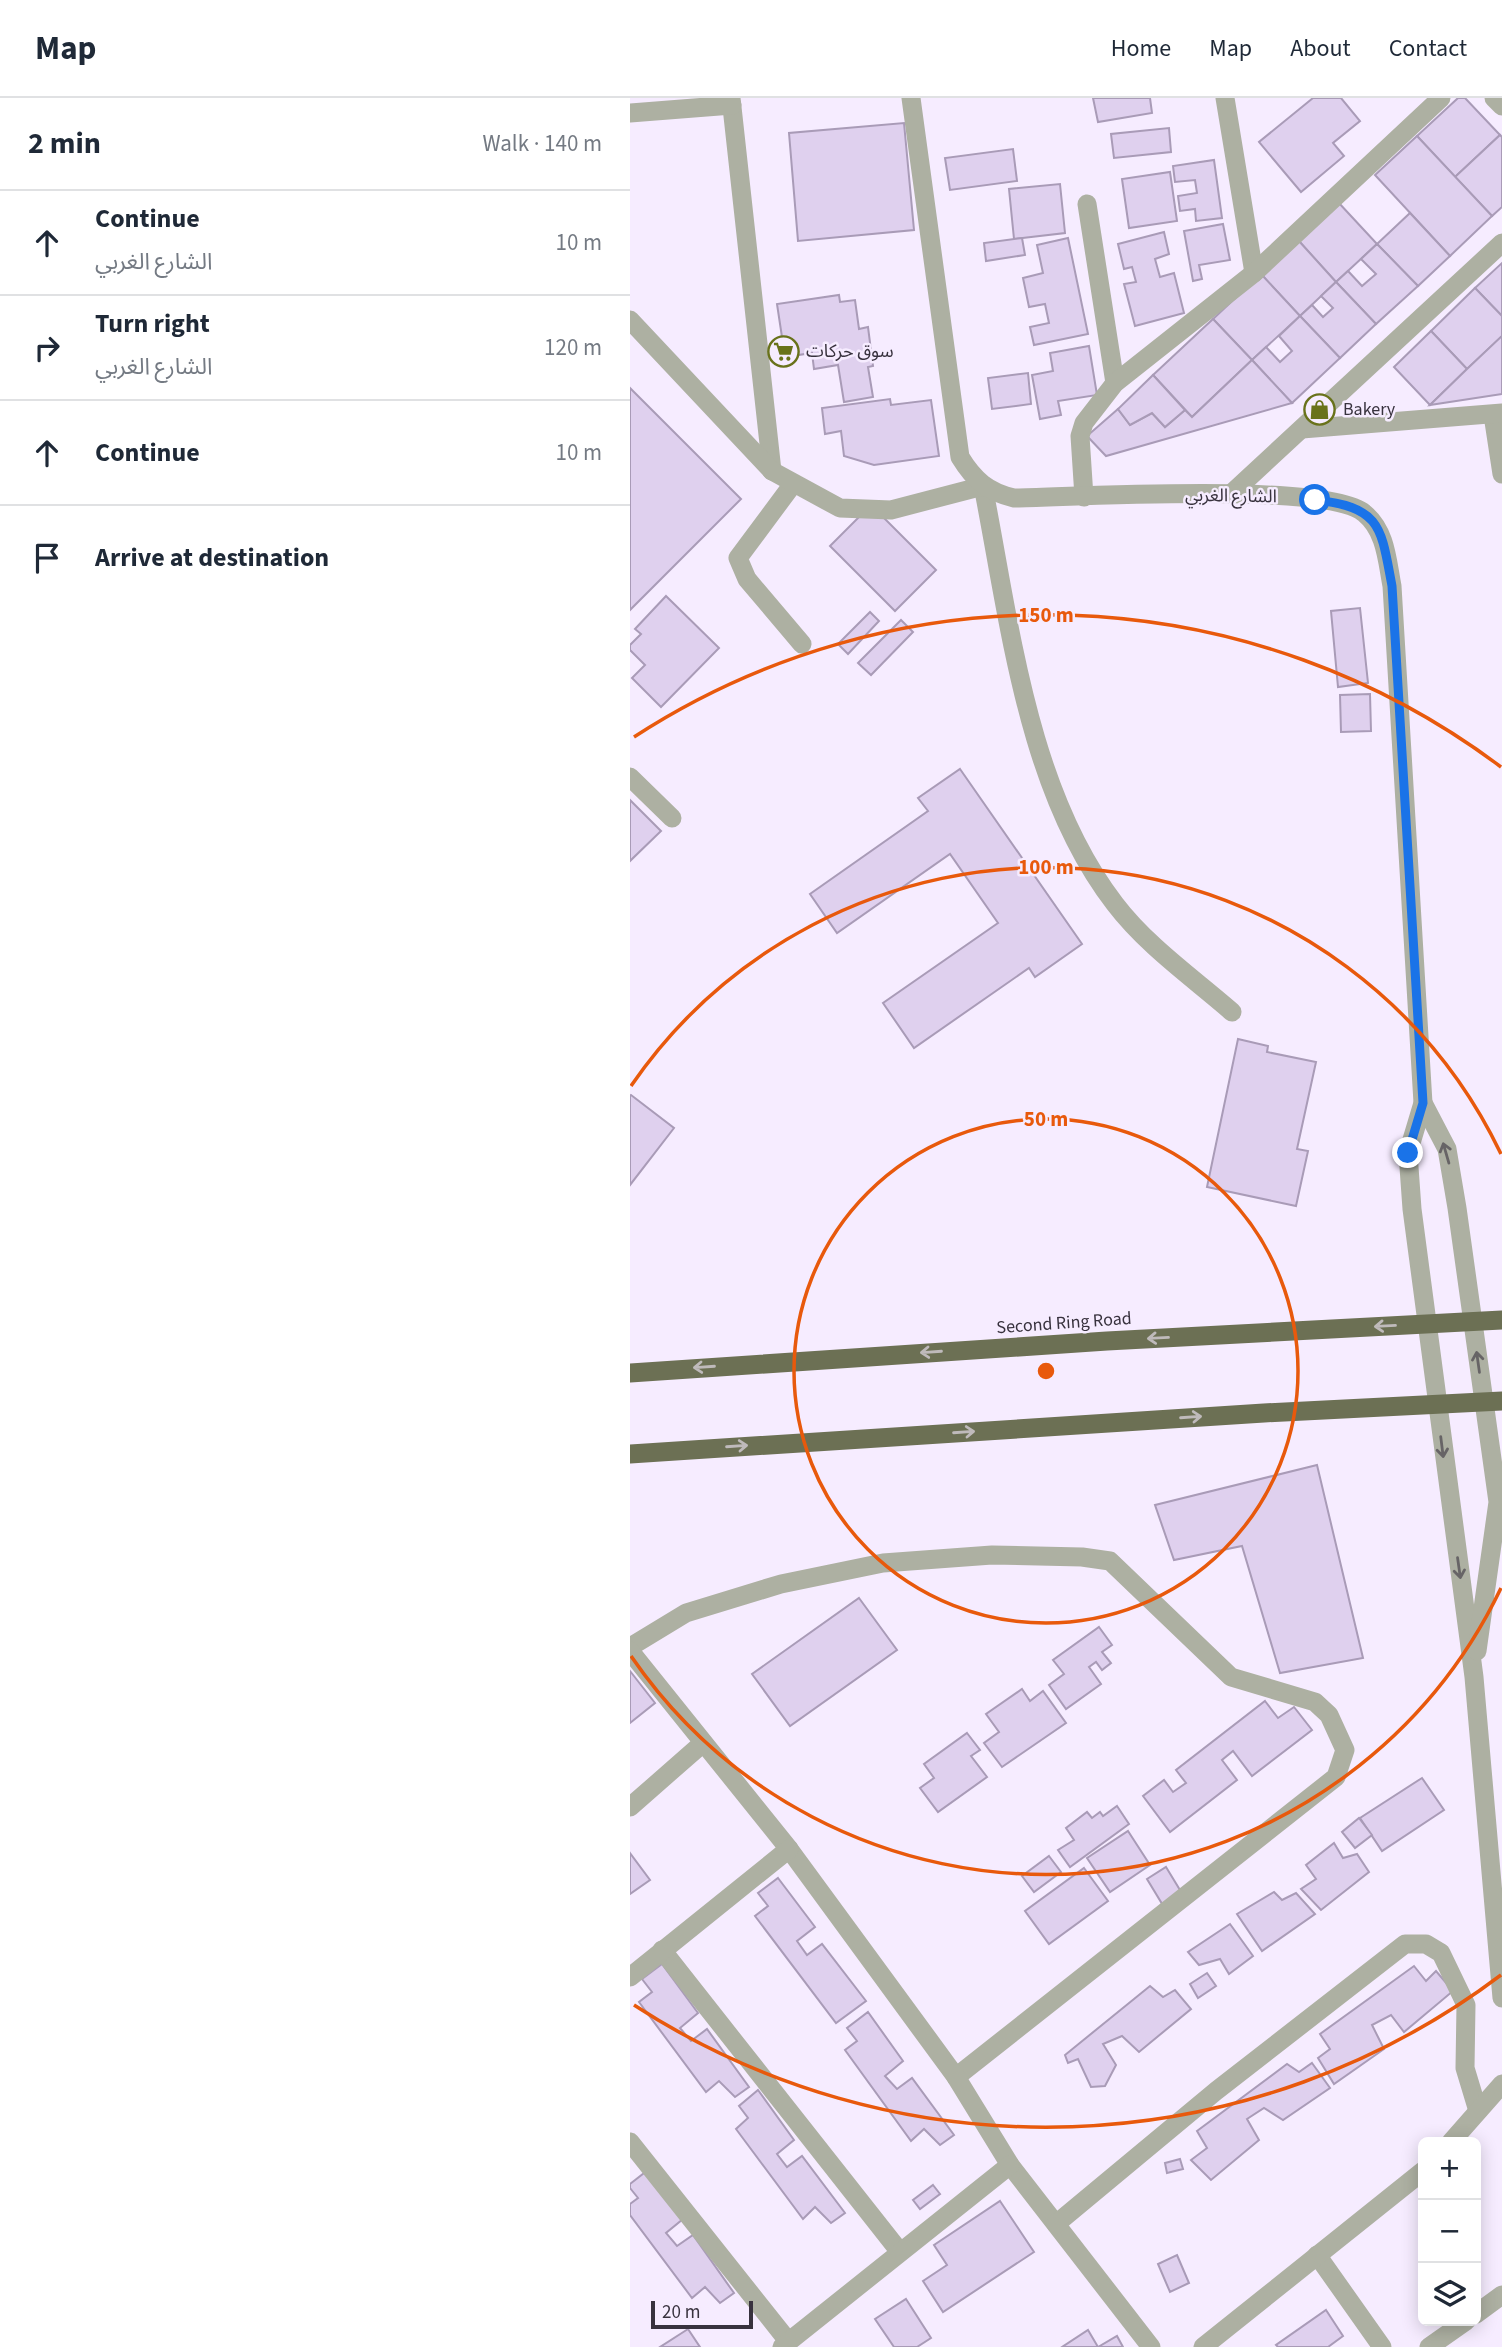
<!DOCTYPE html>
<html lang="en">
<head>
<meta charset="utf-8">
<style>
	body { margin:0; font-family:"Source Sans 3","Noto Sans Arabic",sans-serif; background:#f6f6f7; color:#1f2937 }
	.controls { position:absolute; right:21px; bottom:21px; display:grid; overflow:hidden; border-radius:10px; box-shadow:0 4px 18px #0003 }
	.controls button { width:63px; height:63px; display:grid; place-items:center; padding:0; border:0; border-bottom:2px solid #e0e1e3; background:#fff; color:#1f2937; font:35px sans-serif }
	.scale { position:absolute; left:21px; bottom:18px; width:102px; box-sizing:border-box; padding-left:7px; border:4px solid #38323e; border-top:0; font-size:19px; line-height:24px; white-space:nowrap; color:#38323e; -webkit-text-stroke:5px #f6ecff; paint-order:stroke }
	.stop { position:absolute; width:21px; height:21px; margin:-16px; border:5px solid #1a73e8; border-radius:50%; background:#fff }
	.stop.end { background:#1a73e8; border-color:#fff; box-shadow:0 2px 7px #0008 }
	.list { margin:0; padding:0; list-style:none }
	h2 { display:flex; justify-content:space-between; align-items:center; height:91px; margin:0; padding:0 28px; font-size:30px }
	h2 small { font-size:23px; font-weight:400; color:#747a83 }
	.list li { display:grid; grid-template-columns:46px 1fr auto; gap:21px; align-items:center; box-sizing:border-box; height:105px; padding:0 28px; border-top:2px solid #e0e1e3 }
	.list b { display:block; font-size:26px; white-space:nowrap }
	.list p { margin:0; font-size:23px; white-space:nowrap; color:#747a83 }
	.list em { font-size:23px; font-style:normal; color:#747a83 }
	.icon { flex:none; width:38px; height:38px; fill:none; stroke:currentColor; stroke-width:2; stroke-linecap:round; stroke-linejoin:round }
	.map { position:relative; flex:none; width:872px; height:2249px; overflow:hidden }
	header { display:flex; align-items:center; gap:42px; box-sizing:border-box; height:98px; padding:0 35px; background:#fff; border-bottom:2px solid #e0e1e3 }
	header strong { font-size:33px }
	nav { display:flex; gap:38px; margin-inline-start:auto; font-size:24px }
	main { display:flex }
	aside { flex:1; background:#fff }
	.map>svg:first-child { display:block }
</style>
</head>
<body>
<header>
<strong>Map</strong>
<nav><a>Home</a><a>Map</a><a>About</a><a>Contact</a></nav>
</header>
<main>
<aside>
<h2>2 min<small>Walk · 140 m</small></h2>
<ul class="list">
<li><svg class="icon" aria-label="ahead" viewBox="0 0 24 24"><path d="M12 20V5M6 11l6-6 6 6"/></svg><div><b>Continue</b><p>الشارع الغربي</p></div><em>10 m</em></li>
<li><svg class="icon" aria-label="right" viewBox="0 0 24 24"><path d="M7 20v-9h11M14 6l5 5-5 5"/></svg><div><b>Turn right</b><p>الشارع الغربي</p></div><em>120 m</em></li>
<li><svg class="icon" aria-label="ahead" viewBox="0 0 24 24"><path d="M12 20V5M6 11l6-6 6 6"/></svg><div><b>Continue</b></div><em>10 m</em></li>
<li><svg class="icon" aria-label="arrive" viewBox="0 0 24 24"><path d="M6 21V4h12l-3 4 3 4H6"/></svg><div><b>Arrive at destination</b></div></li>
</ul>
</aside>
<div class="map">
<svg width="872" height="2249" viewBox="0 0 872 2249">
	<rect width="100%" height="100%" fill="#f6ecff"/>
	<g fill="#dfd0ee" stroke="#a99bb7" stroke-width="2">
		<polygon points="463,0 520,0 522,15 468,24"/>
		<polygon points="683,0 711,0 730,23 703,45 714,58 671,94 629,44"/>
		<polygon points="828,0 835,0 870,37 825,79 787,38"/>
		<polygon points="274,25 284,132 168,143 159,35"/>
		<polygon points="539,30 541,54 484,60 481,36"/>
		<polygon points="870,37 872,39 872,109 862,118 825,79"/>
		<polygon points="787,38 862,118 820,158 745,77"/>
		<polygon points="383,51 387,83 320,92 315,60"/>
		<polygon points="584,62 592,120 566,123 565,111 550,113 548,98 567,95 565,82 545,84 543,68"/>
		<polygon points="540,74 547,123 499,130 492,81"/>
		<polygon points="430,86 435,135 384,141 379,91"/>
		<polygon points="708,104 747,146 706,184 668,142"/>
		<polygon points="780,115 820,158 788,188 747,146"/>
		<polygon points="593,126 600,162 569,167 572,181 563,183 554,133"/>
		<polygon points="534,134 539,156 525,161 530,179 544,175 554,215 505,228 494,186 506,184 502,169 494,171 488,146"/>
		<polygon points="392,140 395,157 356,163 354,145"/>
		<polygon points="438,140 458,236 404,247 400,229 419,225 415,206 399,209 393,180 413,175 407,147"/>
		<polygon points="668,142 706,184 670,218 631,176"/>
		<polygon points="747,146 788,188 746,226 706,184 718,173 732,188 746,176 731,161"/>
		<polygon points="872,165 872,218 845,190"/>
		<polygon points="631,176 670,218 622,262 583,221"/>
		<polygon points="706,184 746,226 710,260 670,218 682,207 693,219 703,210 691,198"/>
		<polygon points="845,190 872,218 872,238 837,271 801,233"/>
		<polygon points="209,197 210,204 225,202 229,231 238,229 243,268 238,269 243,299 214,304 208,267 184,271 182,255 155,259 147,206"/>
		<polygon points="670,218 710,260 662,305 622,262 636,249 650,264 662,253 649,238"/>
		<polygon points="583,221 622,262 562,319 523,277"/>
		<polygon points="801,233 837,271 800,307 764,269"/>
		<polygon points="872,238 872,296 800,307 837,271"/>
		<polygon points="459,248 467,297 428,303 431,317 410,321 402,277 423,273 420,255"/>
		<polygon points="622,262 662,305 476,358 457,338 488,311 500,327 522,315 535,329 555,312 562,319"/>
		<polygon points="398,275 401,306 362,311 358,280"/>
		<polygon points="523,277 555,312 535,329 522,315 500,327 488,311"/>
		<polygon points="0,290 111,401 0,512"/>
		<polygon points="260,301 261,307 301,302 309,358 244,367 214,358 211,333 195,336 192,310"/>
		<polygon points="241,407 306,472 265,513 200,448"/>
		<polygon points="36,498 89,550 31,609 2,580 15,567 0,552 0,547 11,536 5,531"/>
		<polygon points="730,510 738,585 708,589 701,513"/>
		<polygon points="240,514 249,523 218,556 208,546"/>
		<polygon points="271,522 283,534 241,577 228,565"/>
		<polygon points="740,596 741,633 711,634 710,597"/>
		<polygon points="330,671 452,846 405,879 399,870 284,950 253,905 368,825 320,756 207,835 180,796 298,713 288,700"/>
		<polygon points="0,702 31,733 0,763"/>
		<polygon points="608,941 638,948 637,954 686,964 667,1051 678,1053 666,1108 577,1089"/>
		<polygon points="1,997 44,1030 0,1087 0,998"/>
		<polygon points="687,1367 733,1560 650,1575 612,1448 544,1462 525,1407"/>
		<polygon points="229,1500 267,1552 160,1628 122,1576"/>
		<polygon points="469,1529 482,1547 472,1554 481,1565 472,1572 466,1564 459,1569 471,1586 436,1611 419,1587 434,1576 423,1562"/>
		<polygon points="0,1573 25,1605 0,1625"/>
		<polygon points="392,1591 400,1603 413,1593 436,1625 372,1669 354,1645 369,1634 356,1616"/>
		<polygon points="635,1603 648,1620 664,1609 682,1632 622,1678 603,1653 592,1662 607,1682 540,1734 513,1698 534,1682 543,1694 556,1685 546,1672"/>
		<polygon points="337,1635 350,1652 341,1658 357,1679 308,1714 290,1690 304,1680 294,1666"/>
		<polygon points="792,1680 814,1712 752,1753 730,1720"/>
		<polygon points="487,1708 499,1726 440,1769 428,1752 444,1742 436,1730 457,1714 462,1720 470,1714 473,1718"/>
		<polygon points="729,1720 742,1737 725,1750 712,1734"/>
		<polygon points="498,1733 520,1767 480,1794 457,1760"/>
		<polygon points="704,1745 713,1760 727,1756 739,1774 691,1812 671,1791 686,1781 676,1767"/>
		<polygon points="0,1755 20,1782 0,1796"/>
		<polygon points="419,1758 431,1774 404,1794 392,1778"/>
		<polygon points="536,1769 553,1797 534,1809 517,1781"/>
		<polygon points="454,1770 478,1803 419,1846 395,1813"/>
		<polygon points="148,1780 185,1829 167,1843 177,1857 192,1846 236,1903 206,1925 125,1818 138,1808 128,1795"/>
		<polygon points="644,1794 652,1802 666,1795 685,1816 632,1853 607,1816"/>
		<polygon points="600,1826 623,1858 599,1876 590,1861 569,1867 558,1854"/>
		<polygon points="32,1866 68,1915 50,1930 61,1943 77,1931 119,1989 105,1999 89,1983 76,1994 9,1904 22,1894 12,1881"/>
		<polygon points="784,1868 796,1883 806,1873 823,1893 774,1934 761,1917 742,1927 754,1951 704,1986 688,1960 700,1951 690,1936"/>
		<polygon points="577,1875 586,1888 568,1900 560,1886"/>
		<polygon points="520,1888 533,1899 545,1892 561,1911 509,1954 492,1938 473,1946 486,1967 475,1988 461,1989 448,1961 438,1965 435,1957"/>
		<polygon points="238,1914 273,1963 255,1978 267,1991 282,1980 324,2037 310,2047 294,2031 281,2043 215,1952 227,1943 217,1930"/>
		<polygon points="682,1965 700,1990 653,2022 634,2010 617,2021 629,2042 581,2082 561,2062 577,2050 567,2033 657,1966 669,1974"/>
		<polygon points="128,1992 164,2042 147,2056 157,2069 172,2058 215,2115 201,2125 185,2109 173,2121 106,2031 118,2020 109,2008"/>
		<polygon points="550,2061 553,2071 537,2075 535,2065"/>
		<polygon points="18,2072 53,2121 36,2135 47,2148 63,2137 104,2195 90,2205 75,2189 62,2200 0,2117 0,2106 8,2100 0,2090 0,2086"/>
		<polygon points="303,2087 310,2096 290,2111 283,2102"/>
		<polygon points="370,2103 404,2154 313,2214 293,2183 317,2167 304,2147"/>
		<polygon points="547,2157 559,2185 540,2194 528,2166"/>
		<polygon points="276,2201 301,2240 287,2249 264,2249 245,2221"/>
		<polygon points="696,2212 713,2238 698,2249 648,2249 646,2247"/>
		<polygon points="58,2231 70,2249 30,2249"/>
		<polygon points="458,2232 468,2249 487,2238 493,2249 432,2249"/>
	</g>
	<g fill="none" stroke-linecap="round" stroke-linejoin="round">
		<g stroke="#adb0a2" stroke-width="19">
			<polyline points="163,386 108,460 117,481 172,546"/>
			<path d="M353,388c27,137 44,304 132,418 32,42 78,74 117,108"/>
		</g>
		<g stroke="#adb0a2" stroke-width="19">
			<polyline points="101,0 142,373"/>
			<polyline points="595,0 624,175"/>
			<polyline points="864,0 872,8"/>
			<polyline points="0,15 102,7"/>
			<polyline points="457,106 485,285"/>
			<polyline points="0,222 142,373 210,410 261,412 353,388"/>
			<polyline points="863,317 872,376"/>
			<polyline points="672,331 872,315"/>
			<polyline points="602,395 872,145"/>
			<polyline points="454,399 450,338 454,325 485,285 624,175 811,0"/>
			<polyline points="0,679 42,720"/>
			<polyline points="0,1549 56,1515 151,1486 253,1465 362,1457 452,1459 480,1463 601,1579 685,1604 699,1617 715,1652 706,1679 326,1979"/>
			<polyline points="0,1553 159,1751 326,1979 380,2067 521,2249"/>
			<polyline points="0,1709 73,1645"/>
			<polyline points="32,1852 270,2154"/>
			<polyline points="0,1879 159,1751"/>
			<polyline points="0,2044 158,2243"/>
			<polyline points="426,2126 586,1993 775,1846 796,1846 811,1855 836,1907 835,1970 848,2013"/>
			<polyline points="687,2157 752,2249"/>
			<polyline points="846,2216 872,2197"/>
			<polyline points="152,2249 380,2067"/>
			<polyline points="799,2249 836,2223"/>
		</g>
		<g stroke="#adb0a2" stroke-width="19">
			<path d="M281,0l49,359c14,23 28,35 54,41 60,-1 314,-16 350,15 22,18 23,47 28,73l31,517 -15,50 4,56 62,468 28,321"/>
			<polyline points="793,1005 817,1051 827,1110 868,1404 847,1553"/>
			<polyline points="821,2044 872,1986"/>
			<polyline points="573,2249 793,2073"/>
		</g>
		<g stroke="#6c7054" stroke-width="19">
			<polyline points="0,1275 477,1243 872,1222"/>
			<polyline points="0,1356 634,1315 872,1303"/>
		</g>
	</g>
	<defs><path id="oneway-shaft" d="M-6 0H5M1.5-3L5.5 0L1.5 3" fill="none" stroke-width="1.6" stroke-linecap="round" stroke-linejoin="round" transform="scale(1.75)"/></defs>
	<g stroke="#676466">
		<use href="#oneway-shaft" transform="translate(816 1055) rotate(-106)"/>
		<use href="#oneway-shaft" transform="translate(848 1264) rotate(-98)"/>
		<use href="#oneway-shaft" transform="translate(812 1349) rotate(83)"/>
		<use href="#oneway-shaft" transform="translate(829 1470) rotate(82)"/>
	</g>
	<g stroke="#bfbabb">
		<use href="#oneway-shaft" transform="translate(755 1228) rotate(177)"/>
		<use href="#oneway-shaft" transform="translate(528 1240) rotate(177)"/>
		<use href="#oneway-shaft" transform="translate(301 1254) rotate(176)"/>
		<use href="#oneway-shaft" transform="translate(74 1269) rotate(176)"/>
		<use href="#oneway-shaft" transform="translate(561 1319) rotate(-4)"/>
		<use href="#oneway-shaft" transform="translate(334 1334) rotate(-4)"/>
		<use href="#oneway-shaft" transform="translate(107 1348) rotate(-4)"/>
	</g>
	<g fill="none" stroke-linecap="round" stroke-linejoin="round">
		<path stroke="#1a73e8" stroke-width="9" d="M685,402c67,7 66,28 77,86l31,517 -15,50"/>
	</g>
	<g fill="none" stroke="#e8590c" stroke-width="3.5">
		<circle cx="416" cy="1273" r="252"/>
		<path d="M871 1490A504 504 0 0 1 1 1558M1 988A504 504 0 0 1 871 1056"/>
		<path d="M871 1877A756 756 0 0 1 4 1907M4 639A756 756 0 0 1 871 669"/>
	</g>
	<defs>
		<symbol id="supermarket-ring" viewBox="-11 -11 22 22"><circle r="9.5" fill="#f6ecff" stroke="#69721b" stroke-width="1.5"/><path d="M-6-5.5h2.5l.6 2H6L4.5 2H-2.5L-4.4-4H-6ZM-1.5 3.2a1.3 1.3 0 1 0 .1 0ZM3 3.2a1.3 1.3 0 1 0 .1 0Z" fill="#69721b"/></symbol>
		<symbol id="shop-ring" viewBox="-11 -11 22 22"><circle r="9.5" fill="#f6ecff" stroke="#69721b" stroke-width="1.5"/><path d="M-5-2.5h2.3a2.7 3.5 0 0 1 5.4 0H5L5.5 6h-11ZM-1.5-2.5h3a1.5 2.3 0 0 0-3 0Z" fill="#69721b"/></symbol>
	</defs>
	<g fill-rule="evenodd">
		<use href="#supermarket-ring" x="136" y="236" width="35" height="35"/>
		<use href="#shop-ring" x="672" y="294" width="35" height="35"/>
	</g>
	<g text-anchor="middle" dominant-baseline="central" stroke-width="5" stroke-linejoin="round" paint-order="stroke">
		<g font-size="18" fill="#38323e" stroke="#f6ecff" text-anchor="start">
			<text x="176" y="253">سوق حركات</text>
			<text x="713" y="311">Bakery</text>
		</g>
		<g font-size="18" fill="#38323e" stroke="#f6ecff">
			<text transform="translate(601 398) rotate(1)">الشارع الغربي</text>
			<text transform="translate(434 1225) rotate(-4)">Second Ring Road</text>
		</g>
	</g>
	<circle cx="416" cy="1273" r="10" fill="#e8590c" stroke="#f6ecff" stroke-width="3.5"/>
	<g font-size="21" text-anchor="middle" font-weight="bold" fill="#e8590c" stroke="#f6ecff" stroke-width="5" stroke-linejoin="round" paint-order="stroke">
		<text x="416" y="524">150 m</text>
		<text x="416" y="776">100 m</text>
		<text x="416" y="1028">50 m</text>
	</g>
</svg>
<div class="controls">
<button>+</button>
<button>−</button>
<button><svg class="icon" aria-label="layers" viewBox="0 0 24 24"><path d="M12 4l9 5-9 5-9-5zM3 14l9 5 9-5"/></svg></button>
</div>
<div class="scale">20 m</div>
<div class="stop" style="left:685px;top:402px"></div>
<div class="stop end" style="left:778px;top:1055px"></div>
</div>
</main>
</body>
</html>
